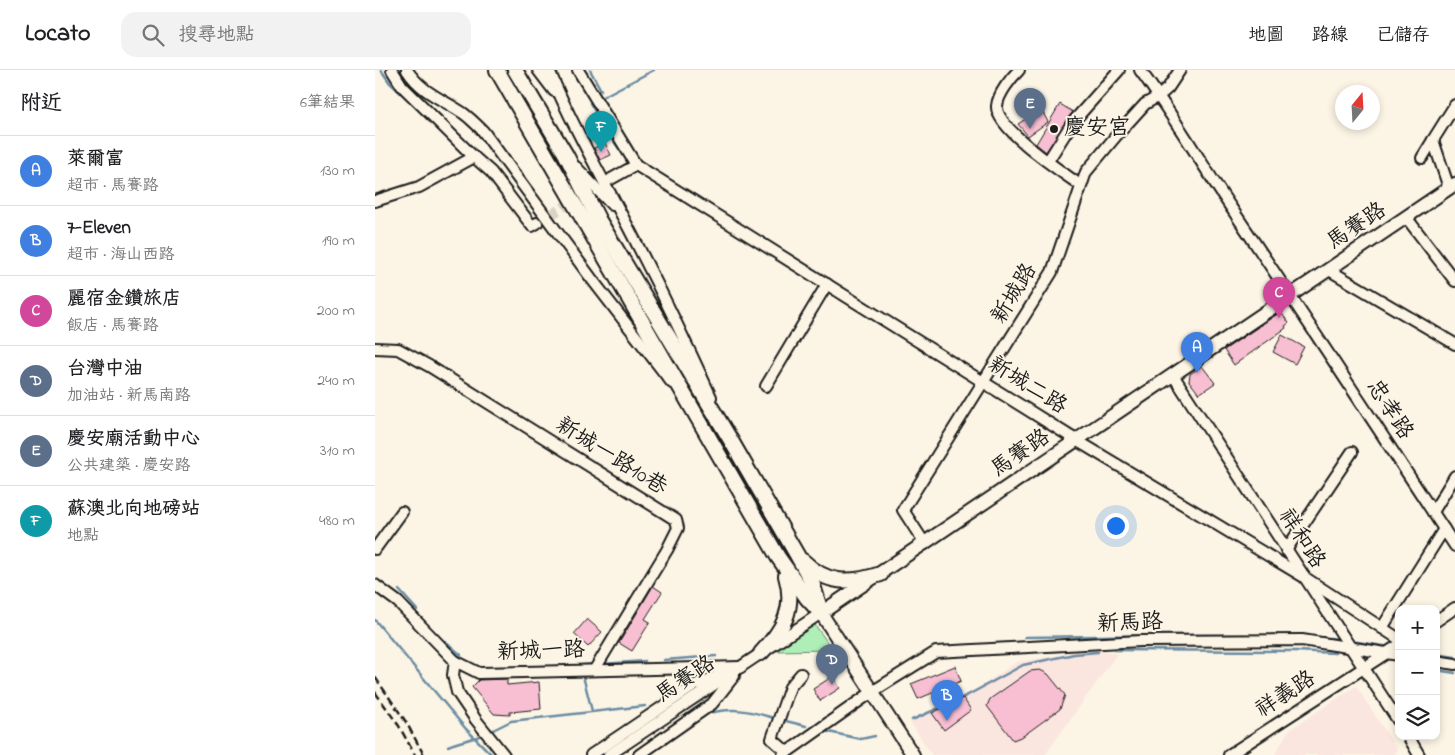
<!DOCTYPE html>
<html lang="zh-TW">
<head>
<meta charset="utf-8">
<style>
	body { margin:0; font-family:"Indie Flower","LXGW WenKai TC",sans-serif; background:#f2f2f2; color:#202124 }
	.controls { position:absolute; right:15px; bottom:15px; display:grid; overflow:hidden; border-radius:10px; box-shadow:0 2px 8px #0003 }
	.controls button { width:45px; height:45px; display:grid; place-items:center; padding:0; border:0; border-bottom:1px solid #e0e0e0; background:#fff; color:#202124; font:25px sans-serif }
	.compass { position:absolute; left:960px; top:15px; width:45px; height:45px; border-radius:50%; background:#fff; box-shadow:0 2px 8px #0003; rotate:18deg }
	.you { position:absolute; left:740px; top:455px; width:18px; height:18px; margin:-12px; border:4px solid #fff; border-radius:50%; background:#1a73e8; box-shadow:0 0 0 8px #1a73e833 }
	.badge { display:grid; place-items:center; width:32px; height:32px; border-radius:50%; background:#ea580c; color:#fff; font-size:16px; font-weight:700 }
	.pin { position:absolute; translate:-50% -41px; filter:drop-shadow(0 1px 2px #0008) }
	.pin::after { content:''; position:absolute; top:26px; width:18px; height:15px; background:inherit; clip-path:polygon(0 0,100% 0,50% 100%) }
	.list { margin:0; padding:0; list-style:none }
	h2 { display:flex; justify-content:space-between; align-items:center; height:65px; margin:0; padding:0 20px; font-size:21px }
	h2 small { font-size:16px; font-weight:400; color:#757577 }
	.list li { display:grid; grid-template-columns:32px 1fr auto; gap:15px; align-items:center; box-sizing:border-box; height:70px; padding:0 20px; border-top:1px solid #e0e0e0 }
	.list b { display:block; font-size:19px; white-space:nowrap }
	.list p { margin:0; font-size:16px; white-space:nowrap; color:#757577 }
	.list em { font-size:16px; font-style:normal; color:#757577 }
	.icon { flex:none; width:28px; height:28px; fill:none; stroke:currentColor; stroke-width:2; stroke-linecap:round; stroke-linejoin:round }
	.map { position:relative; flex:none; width:1080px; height:685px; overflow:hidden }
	header { display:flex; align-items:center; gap:30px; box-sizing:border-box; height:70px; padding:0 25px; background:#fff; border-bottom:1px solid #e0e0e0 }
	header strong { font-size:24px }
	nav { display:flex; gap:28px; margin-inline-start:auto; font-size:18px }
	.search { width:350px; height:45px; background:#f2f2f2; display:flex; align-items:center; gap:12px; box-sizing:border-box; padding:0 18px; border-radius:15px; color:#757577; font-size:19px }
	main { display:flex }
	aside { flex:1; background:#fff }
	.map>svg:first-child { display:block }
</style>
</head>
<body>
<header>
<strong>Locato</strong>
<div class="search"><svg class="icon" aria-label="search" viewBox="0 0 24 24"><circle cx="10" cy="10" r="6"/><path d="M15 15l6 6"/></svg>搜尋地點</div>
<nav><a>地圖</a><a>路線</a><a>已儲存</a></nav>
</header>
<main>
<aside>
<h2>附近<small>6筆結果</small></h2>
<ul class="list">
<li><span class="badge" style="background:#3f7fe0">A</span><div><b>萊爾富</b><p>超市 · 馬賽路</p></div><em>130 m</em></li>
<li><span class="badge" style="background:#3f7fe0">B</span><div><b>7-Eleven</b><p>超市 · 海山西路</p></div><em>190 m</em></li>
<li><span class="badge" style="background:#d1479c">C</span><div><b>麗宿金鑽旅店</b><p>飯店 · 馬賽路</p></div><em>200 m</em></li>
<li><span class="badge" style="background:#5c6f8a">D</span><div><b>台灣中油</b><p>加油站 · 新馬南路</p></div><em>240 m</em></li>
<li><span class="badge" style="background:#5c6f8a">E</span><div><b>慶安廟活動中心</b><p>公共建築 · 慶安路</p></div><em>310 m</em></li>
<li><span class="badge" style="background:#0f9aa8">F</span><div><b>蘇澳北向地磅站</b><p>地點</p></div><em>480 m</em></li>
</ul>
</aside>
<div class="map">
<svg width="1080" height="685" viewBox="0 0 1080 685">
	<rect width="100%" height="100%" fill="#fcf5e5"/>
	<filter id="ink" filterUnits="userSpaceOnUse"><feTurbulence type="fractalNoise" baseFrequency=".02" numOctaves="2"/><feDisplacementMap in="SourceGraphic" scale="10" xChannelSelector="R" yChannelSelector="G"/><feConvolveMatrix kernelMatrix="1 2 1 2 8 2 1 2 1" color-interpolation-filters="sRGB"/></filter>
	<g filter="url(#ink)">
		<g fill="#fbe5df">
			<polygon points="723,579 742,584 670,685 557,685 535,652 603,618 642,592"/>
			<polygon points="981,616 1022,679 1019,685 900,685 913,661"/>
		</g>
		<polygon fill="#afeeb6" stroke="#668569" points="440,555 458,580 401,581"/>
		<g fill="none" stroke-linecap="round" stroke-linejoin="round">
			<g stroke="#6b8ca4" stroke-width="2.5">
				<polyline points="6,0 15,13 48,43"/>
				<polyline points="215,0 226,20"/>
				<polyline points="229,26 279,0"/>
				<polyline points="215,33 234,65 251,88"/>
				<polyline points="73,68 81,76"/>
				<polyline points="24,520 42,540"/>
				<polyline points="0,550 91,659 117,685"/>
				<polyline points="931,566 965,569"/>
				<polyline points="650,567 798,565 871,565"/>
				<polyline points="70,571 86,585"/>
				<polyline points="976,571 1015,577"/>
				<polyline points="740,580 921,581 960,583"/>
				<polyline points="1061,584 1080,587"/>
				<polyline points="289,590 341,586"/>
				<polyline points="227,594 270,591"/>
				<polyline points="208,595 219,594"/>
				<polyline points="1061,600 1080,603"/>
				<polyline points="208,606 217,641"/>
				<path d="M330,644c28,-7 42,-4 69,4"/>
				<polyline points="407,650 431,656"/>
				<polyline points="537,650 593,625 648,595 699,584 723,582"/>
				<polyline points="449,661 486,669 500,666"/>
				<polyline points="114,662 136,651 270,636"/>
				<path d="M73,676c13,-6 25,-6 36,-12"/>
			</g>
		</g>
		<g fill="#f8bfd2" stroke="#1c1c1c">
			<polygon points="685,34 698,42 671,82 661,74"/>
			<polygon points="666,39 673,52 653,66 643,54"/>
			<polygon points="230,73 236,85 225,90 219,78"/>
			<polygon points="904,243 907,244 914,253 910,256 911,258 859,295 849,280"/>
			<polygon points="907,265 929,277 920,294 898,282"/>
			<polygon points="827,296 840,313 824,324 814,311 815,304"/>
			<polygon points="278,516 287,522 270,549 275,552 257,581 244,573"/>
			<polygon points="212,549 227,562 213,577 199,564"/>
			<polygon points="580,596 586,611 543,629 536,614"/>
			<polygon points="665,600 673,604 690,625 685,639 648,666 638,670 612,636 615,629 655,601"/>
			<polygon points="458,606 465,618 445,631 438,619"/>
			<polygon points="132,609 132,615 164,612 166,639 135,642 135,645 119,644 97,617 104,610"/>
			<polygon points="588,628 596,640 569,660 557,643"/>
		</g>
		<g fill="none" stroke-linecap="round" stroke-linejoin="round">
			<polyline stroke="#dad4c7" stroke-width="10" stroke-dasharray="10 5" stroke-linecap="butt" points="162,153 202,129"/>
			<defs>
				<g id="minor">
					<polyline points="17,0 27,16 99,87"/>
					<path d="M32,0c14,22 35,29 56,43 7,5 14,12 20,18l108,147 81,105"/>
					<polyline points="163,0 179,21"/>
					<path d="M174,0c22,53 50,102 77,153 30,57 58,115 85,174"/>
					<polyline points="203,0 261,95 236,109"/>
					<path d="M644,0c-8,8 -21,24 -22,36 -2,22 65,66 83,79"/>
					<path d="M765,0c33,45 61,93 92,139 75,111 149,224 223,337"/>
					<polyline points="1047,88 1058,70"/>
					<polyline points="673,91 697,53 744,0"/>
					<polyline points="261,95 701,370 929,507 1024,569"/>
					<polyline points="201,97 237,135"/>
					<polyline points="1074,118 1058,70 1080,35"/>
					<polyline points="0,131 44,117 99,87 116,102 157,156 162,153"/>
					<polyline points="1031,147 1080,211"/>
					<polyline points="954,200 1080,274"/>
					<polyline points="0,278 23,279 54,296 301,450 303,458 292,480 220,599"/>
					<polyline points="798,305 1024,652"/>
					<polyline points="391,316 452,214"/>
					<polyline points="1058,442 1080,406"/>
					<polyline points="550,474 528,440 677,202 711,102 741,66 770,34 784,26 793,18 805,0"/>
					<polyline points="0,479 27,442"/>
					<polyline points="911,480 977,382"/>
					<polyline points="0,515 23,532 80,591 104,603 366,597"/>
					<polyline points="1061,551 1080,538"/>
					<polyline points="1007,558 1069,459"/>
					<polyline points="80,591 78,605 82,622 101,650 129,685"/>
					<polyline points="1061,591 1080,594"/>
					<polyline points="1033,666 1044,685"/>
					<polyline points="412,682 397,669 415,617 426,604"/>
					<polyline points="216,685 320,615 346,605"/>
					<polyline points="234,685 446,543"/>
					<polyline points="264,685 337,634 359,606"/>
					<polyline points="408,685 497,622 561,582 766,571 927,570 1024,585"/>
					<polyline points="854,685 1024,575"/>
				</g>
				<polyline id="major" points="538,685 446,543 1080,114"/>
				<g id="highway">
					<polyline points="122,0 403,487 432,528 446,543"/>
					<polyline points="140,0 191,85 223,149 355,369 422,485 437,512 446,542"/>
					<path d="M428,491c24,24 47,23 78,13"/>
					<path d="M386,583c22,-23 35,-44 25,-77"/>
				</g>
			</defs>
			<use href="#minor" stroke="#1c1c1c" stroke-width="14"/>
			<use href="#major" stroke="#1c1c1c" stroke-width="16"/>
			<use href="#highway" stroke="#1c1c1c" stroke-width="18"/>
			<use href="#minor" stroke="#fcf5e5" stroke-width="10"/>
			<use href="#major" stroke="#fcf5e5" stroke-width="12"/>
			<use href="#highway" stroke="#fcf5e5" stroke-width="14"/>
			<g stroke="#1c1c1c" stroke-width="2.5" stroke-dasharray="8 4" stroke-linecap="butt">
				<polyline points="0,607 31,652 49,685"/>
				<polyline points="0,622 24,656 40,685"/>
			</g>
		</g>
	</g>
	<circle fill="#1c1c1c" stroke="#fcf5e5" stroke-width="2" cx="679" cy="59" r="5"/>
	<g text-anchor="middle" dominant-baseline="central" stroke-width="4" stroke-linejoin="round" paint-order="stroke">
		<g font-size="22" fill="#1c1c1c" stroke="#fcf5e5" text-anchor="start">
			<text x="689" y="59">慶安宮</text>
		</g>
		<g font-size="22" fill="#1c1c1c" stroke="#fcf5e5">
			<text transform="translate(982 157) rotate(-34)">馬賽路</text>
			<text transform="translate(640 224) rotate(-59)">新城路</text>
			<text transform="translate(652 316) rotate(32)">新城二路</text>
			<text transform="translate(1014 340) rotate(57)">忠孝路</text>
			<text transform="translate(646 384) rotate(-35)">馬賽路</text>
			<text transform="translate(236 387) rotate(32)">新城一路10巷</text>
			<text transform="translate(926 469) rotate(57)">祥和路</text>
			<text transform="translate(755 554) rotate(-2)">新馬路</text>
			<text transform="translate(166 582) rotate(-2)">新城一路</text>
			<text transform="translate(311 610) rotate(-34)">馬賽路</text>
			<text transform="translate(911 625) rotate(-33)">祥義路</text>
		</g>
	</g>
</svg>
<div class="controls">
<button>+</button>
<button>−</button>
<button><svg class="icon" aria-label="layers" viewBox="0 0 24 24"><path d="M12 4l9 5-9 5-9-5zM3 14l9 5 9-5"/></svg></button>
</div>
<svg class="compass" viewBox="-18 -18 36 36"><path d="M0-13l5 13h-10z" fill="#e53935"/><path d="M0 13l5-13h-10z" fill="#757577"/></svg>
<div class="you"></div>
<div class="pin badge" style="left:822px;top:303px;background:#3f7fe0">A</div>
<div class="pin badge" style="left:572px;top:651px;background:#3f7fe0">B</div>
<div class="pin badge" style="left:904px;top:248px;background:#d1479c">C</div>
<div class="pin badge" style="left:457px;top:615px;background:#5c6f8a">D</div>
<div class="pin badge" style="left:655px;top:59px;background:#5c6f8a">E</div>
<div class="pin badge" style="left:226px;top:82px;background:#0f9aa8">F</div>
</div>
</main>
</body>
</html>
